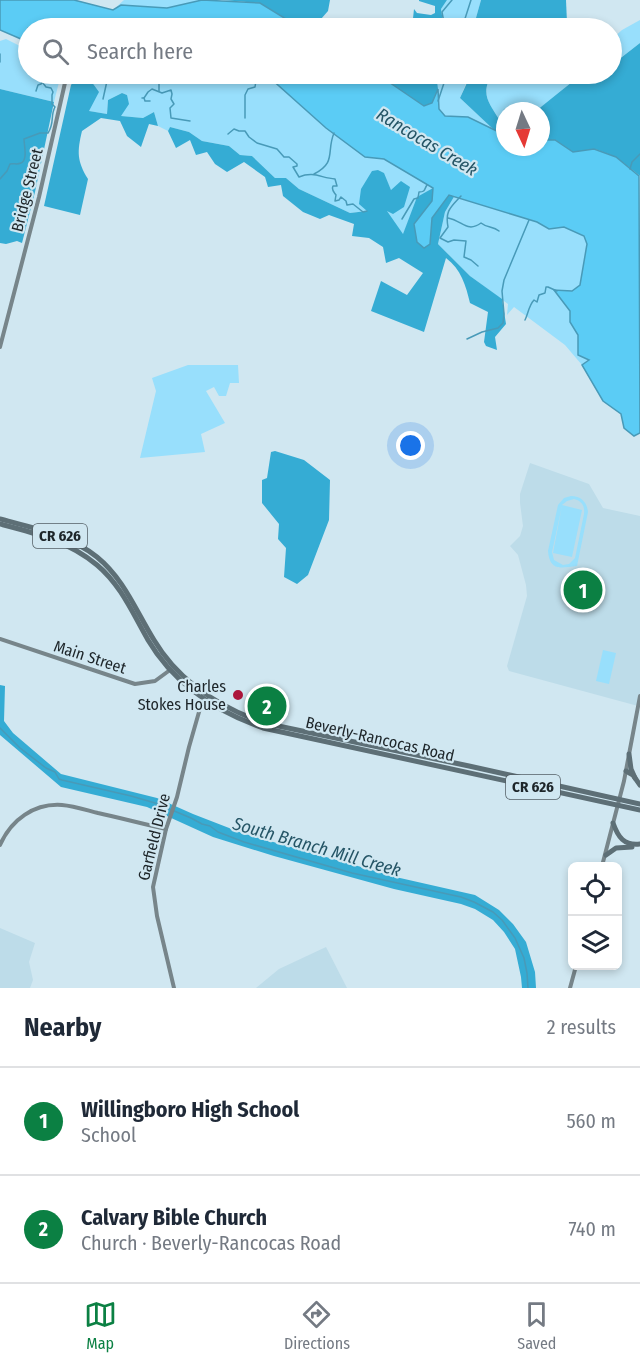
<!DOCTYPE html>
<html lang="en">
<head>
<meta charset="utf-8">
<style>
	body { margin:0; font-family:"Fira Sans Condensed",sans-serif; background:#f2f2f3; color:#1f2937 }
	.controls { position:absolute; right:18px; bottom:18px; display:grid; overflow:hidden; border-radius:9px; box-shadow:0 3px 9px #0003 }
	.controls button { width:54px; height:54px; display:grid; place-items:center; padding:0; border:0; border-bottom:2px solid #e0e1e3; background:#fff; color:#1f2937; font:30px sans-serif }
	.compass { position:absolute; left:496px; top:102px; width:54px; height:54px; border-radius:50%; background:#fff; box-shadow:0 3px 9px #0003; rotate:176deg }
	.you { position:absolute; left:411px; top:446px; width:21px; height:21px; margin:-15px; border:4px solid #fff; border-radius:50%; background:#1a73e8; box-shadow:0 0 0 9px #1a73e833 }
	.badge { display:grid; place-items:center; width:39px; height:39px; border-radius:50%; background:#0b8043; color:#fff; font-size:20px; font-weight:700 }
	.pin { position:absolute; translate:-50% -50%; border:3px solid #fff; box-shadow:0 2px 6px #0006 }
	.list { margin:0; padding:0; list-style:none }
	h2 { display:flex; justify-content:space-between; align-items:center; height:78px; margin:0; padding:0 24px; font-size:26px }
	h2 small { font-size:20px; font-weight:400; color:#747a83 }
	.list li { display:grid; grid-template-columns:39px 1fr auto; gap:18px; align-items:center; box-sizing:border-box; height:108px; padding:0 24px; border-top:2px solid #e0e1e3 }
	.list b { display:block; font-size:22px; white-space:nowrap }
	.list p { margin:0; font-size:20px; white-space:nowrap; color:#747a83 }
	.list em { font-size:20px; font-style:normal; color:#747a83 }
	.icon { flex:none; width:33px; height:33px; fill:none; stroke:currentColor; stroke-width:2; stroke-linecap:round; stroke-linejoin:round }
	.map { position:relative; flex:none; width:640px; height:988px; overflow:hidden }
	.search { position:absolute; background:#fff; box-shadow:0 3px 9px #0003; left:18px; right:18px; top:18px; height:66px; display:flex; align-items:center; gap:15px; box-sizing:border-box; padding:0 21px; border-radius:33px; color:#747a83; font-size:22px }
	.sheet { height:294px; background:#fff }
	nav { display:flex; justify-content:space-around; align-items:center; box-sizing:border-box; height:84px; border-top:2px solid #e0e1e3; background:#fff; font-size:16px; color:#747a83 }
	nav a { display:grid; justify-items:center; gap:3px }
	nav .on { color:#0b8043 }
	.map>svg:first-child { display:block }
</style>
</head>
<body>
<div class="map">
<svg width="640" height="988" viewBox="0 0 640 988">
	<rect width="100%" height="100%" fill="#d0e7f1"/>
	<g fill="#bddce9">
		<polygon points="530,463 589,484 603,508 640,516 640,696 638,706 509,671 507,666 527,596 526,585 518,555 510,546 520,536 523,526 520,503 520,494"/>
		<polygon points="0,928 35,943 29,962 33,980 30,988 0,988"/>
		<polygon points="326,947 347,988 256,988 279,969"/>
	</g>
	<g fill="#98dffc" fill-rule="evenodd">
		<polygon points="124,0 202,0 167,8 121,5 113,10"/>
		<polygon points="447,0 481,0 474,25 474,28 444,28 441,9"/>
		<polygon points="640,20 640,43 622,57 612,58 612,39 622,30"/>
		<polygon points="6,39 28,50 28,74 61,74 54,102 0,89 0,41"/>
		<polygon points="74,74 142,74 160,77 239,74 270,78 326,128 365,157 384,159 433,188 417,198 403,235 388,214 387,211 391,190 383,173 378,170 368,211 350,213 299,189 286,178 275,178 252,156 240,155 229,146 202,141 189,132 170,127 168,131 158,126 154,112 143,118 120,116 127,95 122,93 108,100 107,114 88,111 82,84 77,78 71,85"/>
		<polygon points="436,74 470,74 460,98 494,130 468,117 445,116 439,109"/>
		<path d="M492,74h88c-5,6 -39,35 -45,37 -8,2 -17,-1 -24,-4l-7,2 -3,13c-12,-19 -21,-27 -9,-48z"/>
		<polygon points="455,195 537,222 549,229 564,227 584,236 587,244 580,285 572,291 555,291 570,311 570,322 578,335 578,355 589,360 582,365 565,345 514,307 507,315 508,304 470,276 438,244 445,212"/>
		<polygon points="188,365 238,365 239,383 230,383 226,396 219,396 214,387 206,391 225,423 201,434 205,452 140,458 156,391 152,378"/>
		<path d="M571,496c10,0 16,6 17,16l-11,54c-14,1 -27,7 -29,-15l10,-46 6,-7zM574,499c8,2 11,7 10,15l-9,44 -6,6 -6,1 -9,-5 -2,-8 10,-46 -9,47 19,4 10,-47 -20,-5 5,-4z"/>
		<polygon points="603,650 616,653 609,684 596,681"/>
	</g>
	<g fill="#35acd4">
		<polygon points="222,0 330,0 328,11 314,27 316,28 296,28 291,22 260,3"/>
		<polygon points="419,0 447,0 441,9 444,28 412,28 414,9 417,13 431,15 435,13 435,6 419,1"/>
		<polygon points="481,0 566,0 567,23 560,28 474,28 474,25"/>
		<polygon points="640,43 640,176 616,157 595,149 573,152 555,140 541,140 541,111 536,111 572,82 580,74 612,74 612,58 622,57"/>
		<polygon points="377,74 404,74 415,79 416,74 436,74 438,89 432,103 424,106"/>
		<path d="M471,74h21c-12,21 -3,28 8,47l4,-12 7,-2 8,4h-14v24l-11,-5 -34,-32z"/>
		<path d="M77,77l5,7 9,-3 8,11 -10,19 18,3 1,-14 14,-7 5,2 2,9 -8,12 22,2 11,-6 4,14 -9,-2 -8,23 -14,-11 -7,-15 -19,-3 -19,13c-5,21 -5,30 6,48l-8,36 -36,-9 27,-121z"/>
		<polygon points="0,89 54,102 35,192 22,243 17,241 6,244 0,243"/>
		<path d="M170,127l19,5 13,9 27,5 11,9 12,1 23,22h11l13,11 51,24 17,-2 -8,-7 2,-15 11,-18 6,-1 6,3 7,17 10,-9 9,6 -6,20 -11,7 -6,-3 16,23 14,-37 16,-9v13l-19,23 16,20 2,-26 17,-23h6l-10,17 -7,32 32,32 32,23 4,25 -11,13 2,13 -11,-4 -2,-4 4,-30 -18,-9c-4,-17 -9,-34 -24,-45l-22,74 -53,-21 10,-30 26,14 16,-22 -24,-15 -13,5 -3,-16 -14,-9 -17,-2 2,-12 -25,-9 -9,4 -17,-7 -20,-16 -2,-11 -13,2 -3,-10 -21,-15 -17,10 -12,-8 -8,-12 -11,3 -6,-15 -14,8 -8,-17z"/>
		<polygon points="275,451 304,460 330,480 329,520 308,575 297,584 284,577 286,548 278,539 279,524 262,503 262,480 267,478 271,452"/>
		<polygon points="0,685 5,686 4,721 13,733 61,774 157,798 193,814 242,833 400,878 475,895 499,910 513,924 526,942 535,972 536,988 522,988 521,977 515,949 504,932 493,920 475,909 461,904 394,889 274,856 213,837 147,807 61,787 0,735"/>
	</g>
	<g fill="#5bccf5" stroke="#489ab8" stroke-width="1.5">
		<polygon points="0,0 74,0 113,10 121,5 167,8 202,0 260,3 291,22 296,28 28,28 28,42 0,30"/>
		<polygon points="239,74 377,74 424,106 432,103 438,89 439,109 445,116 468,117 505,135 505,147 541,147 541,140 555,140 573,152 594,149 616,157 639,176 640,433 634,436 624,428 621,414 603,401 582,365 589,360 578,355 578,335 570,322 570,311 554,290 572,291 580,285 587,244 584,236 564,227 549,229 537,222 449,195 432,218 430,244 424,248 417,242 414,224 432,201 433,188 384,159 365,157 326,128 270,78"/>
	</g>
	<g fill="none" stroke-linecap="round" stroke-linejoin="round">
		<g stroke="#489ab8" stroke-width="1.5">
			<polyline points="445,28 442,12 452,0"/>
			<polyline points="462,28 471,0"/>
			<polyline points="0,54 0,62"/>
			<polyline points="446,80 464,79 470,74"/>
			<polyline points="36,91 38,85 41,84 44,80 49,78 45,74"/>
			<polyline points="159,91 159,81 161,74"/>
			<polyline points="142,98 144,98 148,92 152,89 162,93 171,90 172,94 171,99 174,104 170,108 171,118 190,121"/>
			<polyline points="144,98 145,101 150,101"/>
			<polyline points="103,99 107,81 104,74"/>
			<polyline points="438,101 447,74"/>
			<polyline points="245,118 245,95 248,89 255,87 257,74"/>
			<path d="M228,134l6,-5 5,2h6l4,6 8,6 20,6 7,8h5l8,7v2l-4,1 6,10c15,-6 22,1 36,2l2,7h-4c-2,4 1,6 3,9l-1,6 4,-1 2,-3 5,4 1,4 6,-1 10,8 4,-1"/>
			<polyline points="630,169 632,162 640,154"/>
			<path d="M314,174c23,-12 12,-22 20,-41"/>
			<path d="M0,179l7,-8 3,-7c4,-1 7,1 11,-1 7,-3 3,-18 3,-24l16,-6h8c7,-11 2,-17 7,-26l-3,-3v-9l1,-3 -2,-4 -5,-1 -3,-4"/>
			<path d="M461,196c-11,12 -16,15 -13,31l-8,11 8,4 6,-2 12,1 -2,16 7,3 7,6"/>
			<path d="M448,218c15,3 19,15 33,5 6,5 12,3 18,8"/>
			<path d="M402,219l12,-20 4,-1 1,-6c7,0 5,-3 8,-7"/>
			<path d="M525,320c3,-6 4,-15 9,-20l3,2 2,-7 6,-2 1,-6h2l9,4"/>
			<polyline points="467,339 482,332 498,328 503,323 504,314 502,291 504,280 529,220"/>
			<polyline points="0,728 20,748 46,768 55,772 59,779 62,780 131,796 155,803 191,818 202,824 210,826 218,832 244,842 352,873 461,897 474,902 493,912 502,920 515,938 524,958 527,973 528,988"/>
		</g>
		<g stroke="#77858a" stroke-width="4">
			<polyline points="0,347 39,197 67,74"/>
			<polyline points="0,639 135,684 155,681 170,670"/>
			<path d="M0,845c11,-25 34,-42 62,-40 12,1 24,5 36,8 23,5 45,11 68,16"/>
			<polyline points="602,866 624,781 640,696"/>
			<polyline points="174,988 157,916 153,887 166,829 177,797 189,747 203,698"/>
			<polyline points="570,988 576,966"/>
		</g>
		<g stroke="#5d6f76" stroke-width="5">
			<path d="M0,519c34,9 69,16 97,38 27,22 39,54 57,83 25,42 65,67 110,83l205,43 171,38"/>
			<path d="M0,524c35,9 68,17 97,41 24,20 36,49 51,75 26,44 67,71 115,88l377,82"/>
			<polyline points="629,754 631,769 635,778"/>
			<polyline points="626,771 633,775 640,785"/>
			<path d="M613,823c5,14 11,23 27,21"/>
			<polyline points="606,855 616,848 632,847"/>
		</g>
	</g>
	<circle fill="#ac163b" stroke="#d0e7f1" stroke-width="2" cx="238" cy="695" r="6"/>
	<g text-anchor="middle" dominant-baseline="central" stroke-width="4.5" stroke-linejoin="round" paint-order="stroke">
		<g fill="#d0e7f1" stroke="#535f65" stroke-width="1.5">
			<rect x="33" y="524" width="54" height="24" rx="4.5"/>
			<rect x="506" y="775" width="54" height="24" rx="4.5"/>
		</g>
		<g font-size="15" font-weight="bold" fill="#1d2529">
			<text x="60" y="536">CR 626</text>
			<text x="533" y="787">CR 626</text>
		</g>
		<g font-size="16" fill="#1d2529" stroke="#d0e7f1">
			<text transform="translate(27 190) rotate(-76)">Bridge Street</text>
			<text transform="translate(90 657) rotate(18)">Main Street</text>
			<text transform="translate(380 739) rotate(13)">Beverly-Rancocas Road</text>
			<text transform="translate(154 837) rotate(-76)">Garfield Drive</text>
		</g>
		<g font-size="16" fill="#1d2529" stroke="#d0e7f1" text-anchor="end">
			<text x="226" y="686">Charles<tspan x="226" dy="18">Stokes House</tspan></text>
		</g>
		<g font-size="18" font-style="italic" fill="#255566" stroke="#d0e7f1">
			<text transform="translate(427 142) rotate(31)">Rancocas Creek</text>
			<text transform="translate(317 847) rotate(16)">South Branch Mill Creek</text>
		</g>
	</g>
</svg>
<div class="controls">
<button><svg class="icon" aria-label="locate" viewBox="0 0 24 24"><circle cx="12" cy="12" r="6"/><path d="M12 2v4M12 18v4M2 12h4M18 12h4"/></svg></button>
<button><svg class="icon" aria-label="layers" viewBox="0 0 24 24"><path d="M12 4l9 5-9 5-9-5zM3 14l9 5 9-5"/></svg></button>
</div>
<svg class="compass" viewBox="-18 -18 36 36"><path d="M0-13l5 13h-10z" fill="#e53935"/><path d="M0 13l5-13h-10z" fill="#747a83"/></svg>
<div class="you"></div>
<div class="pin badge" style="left:583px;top:590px">1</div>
<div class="pin badge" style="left:267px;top:706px">2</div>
<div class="search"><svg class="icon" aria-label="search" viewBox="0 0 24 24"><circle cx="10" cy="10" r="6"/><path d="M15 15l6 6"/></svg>Search here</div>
</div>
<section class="sheet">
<h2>Nearby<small>2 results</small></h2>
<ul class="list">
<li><span class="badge">1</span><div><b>Willingboro High School</b><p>School</p></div><em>560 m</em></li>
<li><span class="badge">2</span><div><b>Calvary Bible Church</b><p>Church · Beverly-Rancocas Road</p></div><em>740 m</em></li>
</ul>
</section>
<nav>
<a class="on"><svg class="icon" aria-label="map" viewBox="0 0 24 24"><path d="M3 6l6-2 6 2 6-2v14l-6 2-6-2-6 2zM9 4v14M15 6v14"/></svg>Map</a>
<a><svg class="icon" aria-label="directions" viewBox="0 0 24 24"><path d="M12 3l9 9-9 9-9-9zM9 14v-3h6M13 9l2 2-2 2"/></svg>Directions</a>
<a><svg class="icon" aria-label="saved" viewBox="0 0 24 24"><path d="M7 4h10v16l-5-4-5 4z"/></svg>Saved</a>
</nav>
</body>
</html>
